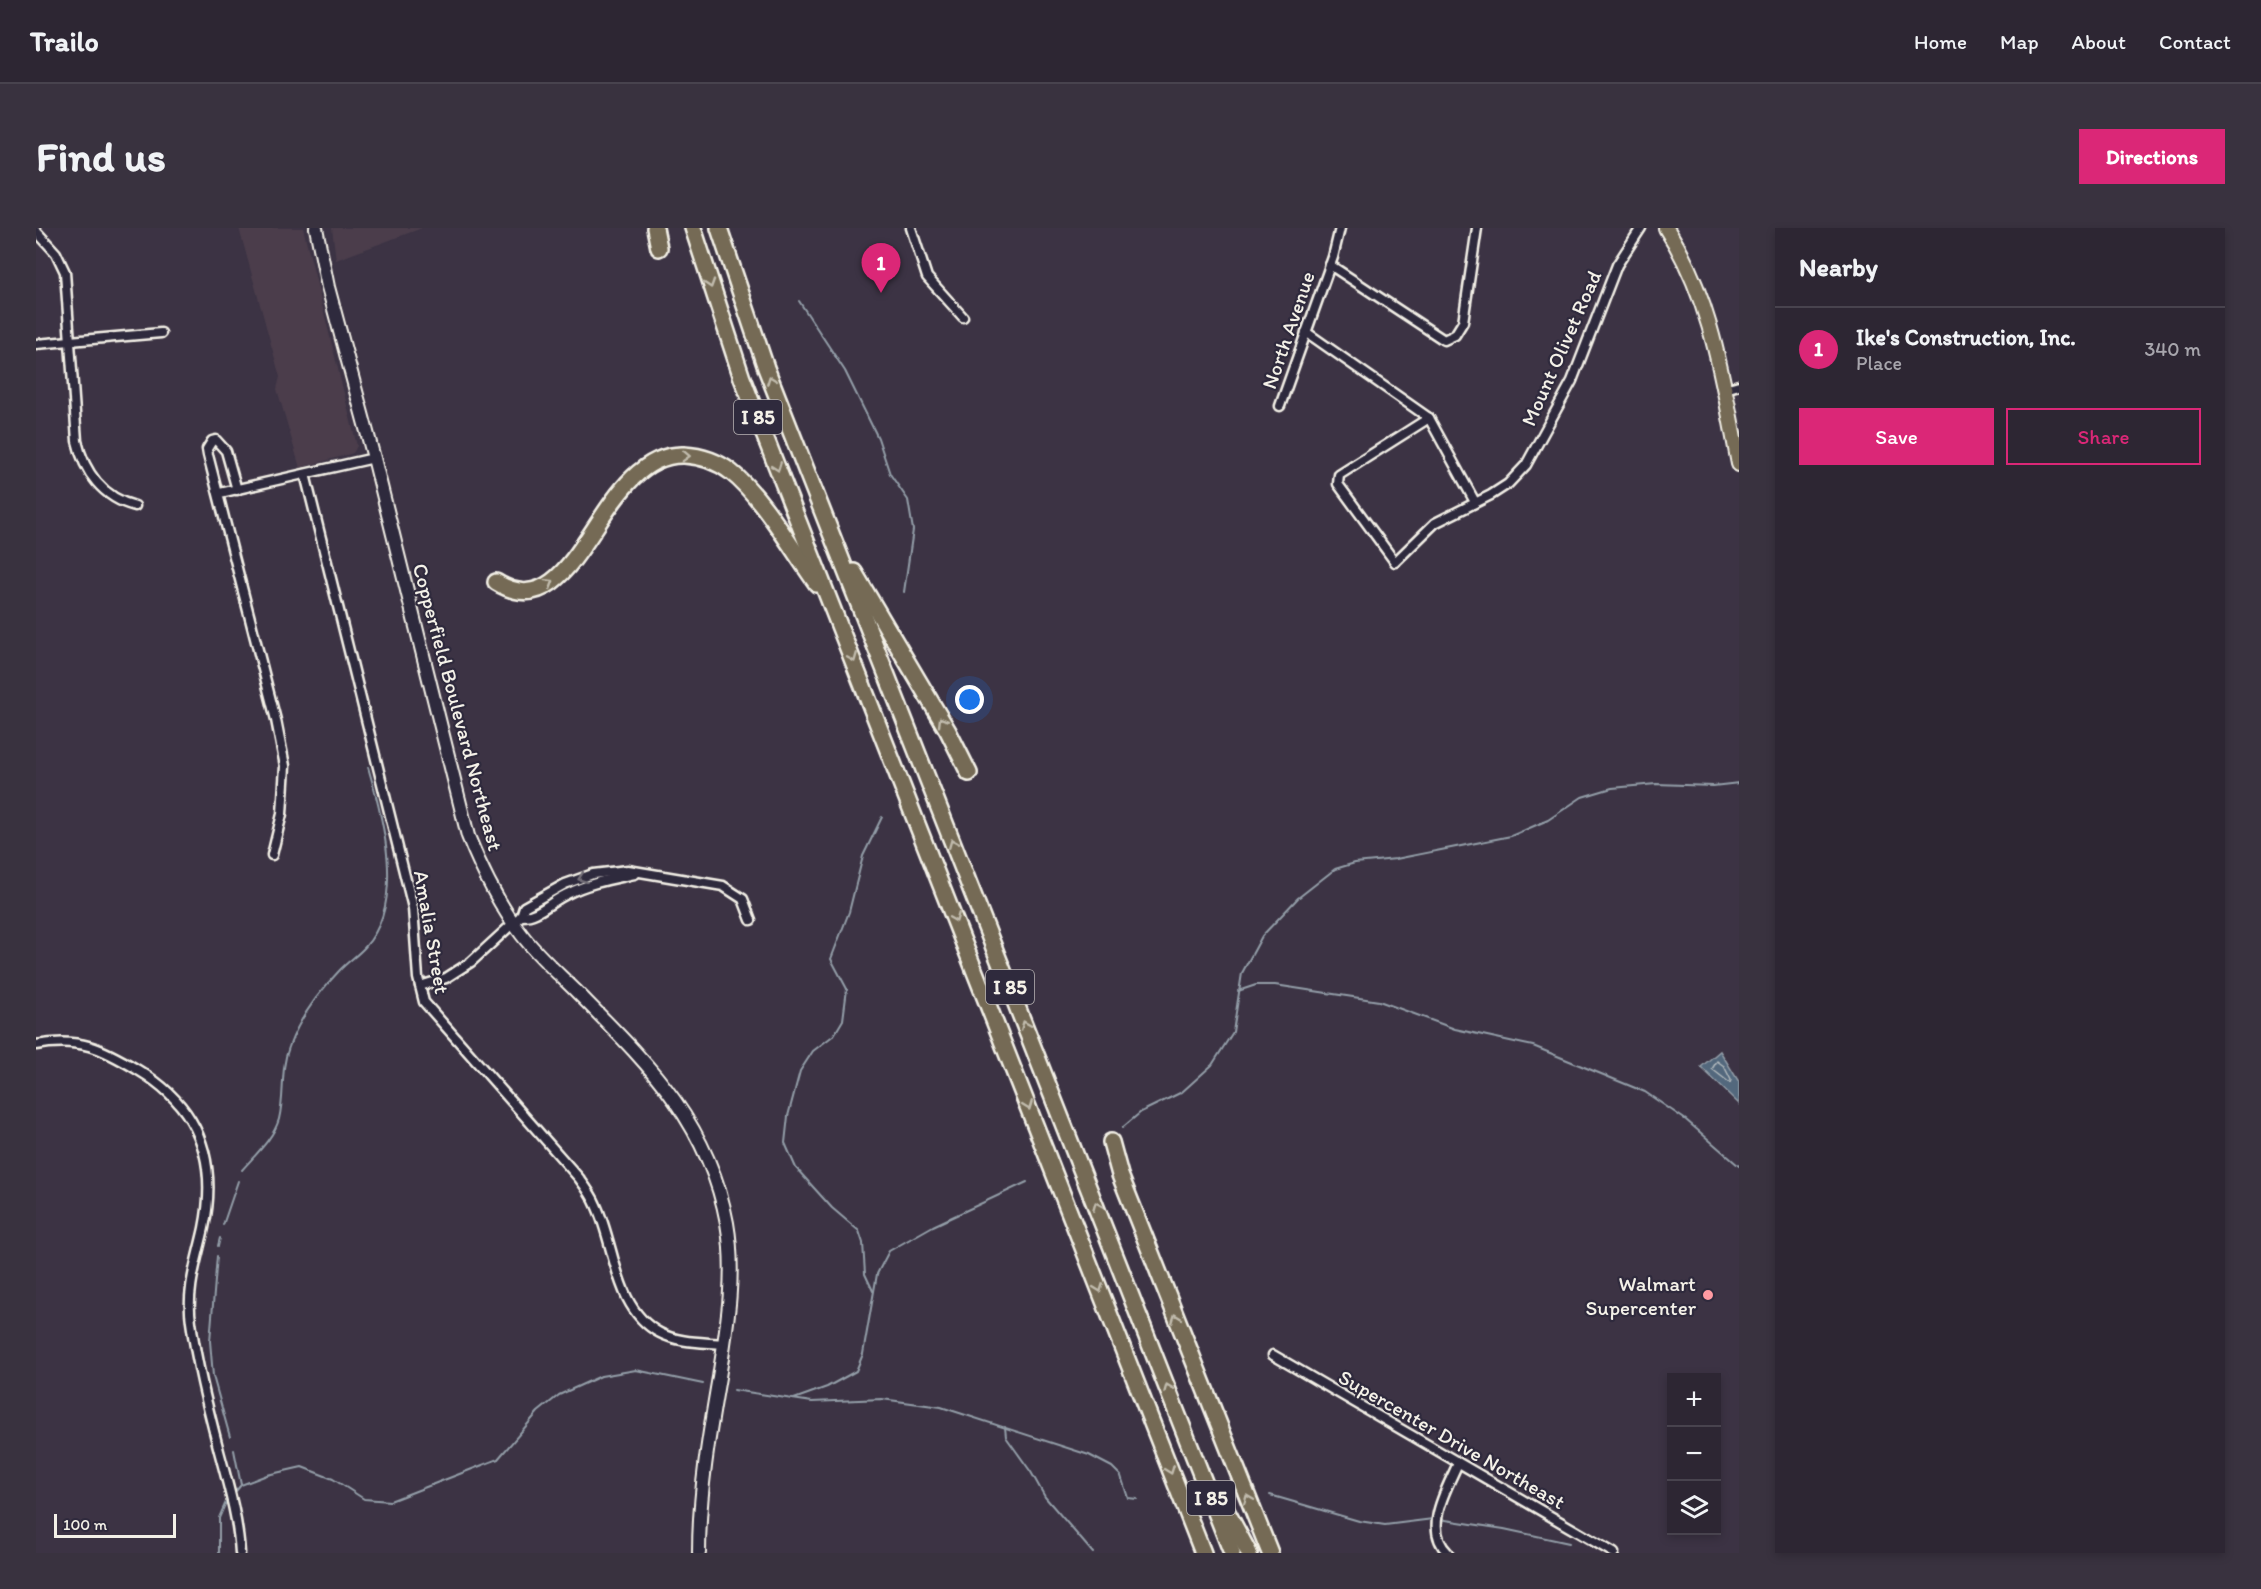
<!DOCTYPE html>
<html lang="en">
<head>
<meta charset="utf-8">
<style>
	body { margin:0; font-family:Itim,sans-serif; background:#39323f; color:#f1f3f6 }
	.controls { position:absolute; right:18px; bottom:18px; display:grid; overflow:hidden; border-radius:0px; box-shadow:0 3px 9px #0003 }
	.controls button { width:54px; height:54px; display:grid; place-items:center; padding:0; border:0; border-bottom:2px solid #48434e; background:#2d2633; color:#f1f3f6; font:30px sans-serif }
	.scale { position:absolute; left:18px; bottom:15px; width:122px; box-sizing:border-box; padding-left:6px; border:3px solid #f4f1e8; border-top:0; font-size:16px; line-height:21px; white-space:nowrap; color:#f4f1e8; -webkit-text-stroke:4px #2f2a3d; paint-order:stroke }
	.you { position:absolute; left:934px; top:472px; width:21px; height:21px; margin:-15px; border:4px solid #fff; border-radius:50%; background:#1a73e8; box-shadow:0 0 0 9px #1a73e833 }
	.badge { display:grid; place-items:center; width:39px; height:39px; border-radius:50%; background:#db2777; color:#fff; font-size:20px; font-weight:700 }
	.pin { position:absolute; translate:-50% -50px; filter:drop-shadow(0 2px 3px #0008) }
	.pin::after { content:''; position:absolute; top:32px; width:21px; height:18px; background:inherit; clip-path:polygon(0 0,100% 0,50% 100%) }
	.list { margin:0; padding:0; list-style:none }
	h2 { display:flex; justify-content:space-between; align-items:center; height:78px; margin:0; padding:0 24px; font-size:26px }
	h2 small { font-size:20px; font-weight:400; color:#a7a5ac }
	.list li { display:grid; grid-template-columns:39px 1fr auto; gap:18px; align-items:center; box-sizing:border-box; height:84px; padding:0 24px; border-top:2px solid #48434e }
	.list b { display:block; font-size:22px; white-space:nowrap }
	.list p { margin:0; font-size:20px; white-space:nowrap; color:#a7a5ac }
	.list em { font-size:20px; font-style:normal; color:#a7a5ac }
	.actions { display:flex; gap:12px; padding:18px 24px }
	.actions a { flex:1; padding:14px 0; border:2px solid #db2777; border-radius:0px; text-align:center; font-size:21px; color:#db2777 }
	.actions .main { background:#db2777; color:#fff }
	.icon { flex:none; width:33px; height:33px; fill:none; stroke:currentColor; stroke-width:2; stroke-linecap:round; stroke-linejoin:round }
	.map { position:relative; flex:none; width:1703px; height:1325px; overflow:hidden; border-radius:0px }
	header { display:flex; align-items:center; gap:36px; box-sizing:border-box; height:84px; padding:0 30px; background:#2d2633; border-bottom:2px solid #48434e }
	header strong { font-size:28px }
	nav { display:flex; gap:33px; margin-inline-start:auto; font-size:21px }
	.intro { display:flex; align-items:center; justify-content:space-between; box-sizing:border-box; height:144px; padding:0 36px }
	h1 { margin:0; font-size:42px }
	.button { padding:15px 27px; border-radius:0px; background:#db2777; color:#fff; font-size:21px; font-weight:700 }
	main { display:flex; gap:36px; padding:0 36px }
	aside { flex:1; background:#2d2633; border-radius:0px; box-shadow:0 3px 9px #0003 }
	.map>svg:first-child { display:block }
</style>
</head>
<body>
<header>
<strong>Trailo</strong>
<nav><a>Home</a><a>Map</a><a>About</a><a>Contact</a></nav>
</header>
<div class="intro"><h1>Find us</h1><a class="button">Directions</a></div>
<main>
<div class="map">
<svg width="1703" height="1325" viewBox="0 0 1703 1325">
	<rect width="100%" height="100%" fill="#3c3344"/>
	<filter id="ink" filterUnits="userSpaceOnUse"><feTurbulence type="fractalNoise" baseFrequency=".0167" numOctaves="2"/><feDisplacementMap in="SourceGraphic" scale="12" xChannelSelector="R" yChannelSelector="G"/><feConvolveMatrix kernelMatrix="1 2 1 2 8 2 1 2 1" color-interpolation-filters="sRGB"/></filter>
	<g filter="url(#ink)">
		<g fill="#4b3e4c">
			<polygon points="203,0 267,0 321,218 317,225 264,240 241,161 244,149"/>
			<polygon points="296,0 386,0 300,32"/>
		</g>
		<polygon fill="#52677d" stroke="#939ea8" stroke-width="1.5" points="1684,823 1703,854 1703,876 1665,839"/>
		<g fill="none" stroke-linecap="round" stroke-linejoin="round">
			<polygon stroke="#b3babd" stroke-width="1.5" points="1681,833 1688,838 1695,852 1694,855 1676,841"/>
			<g stroke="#939ea8" stroke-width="2">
				<polyline points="763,73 809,143 842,210 854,246 872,272 877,302 868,364"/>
				<polyline points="1202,763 1220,757 1239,757 1343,773 1419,801 1497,818 1609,864 1650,892 1703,938"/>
				<polyline points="1086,900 1105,884 1146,864 1176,837 1197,804 1206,745 1226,708 1262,670 1299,641 1319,635 1360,631 1475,608 1512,592 1546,569 1576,560 1620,556 1677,558 1703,555"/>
				<path d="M206,942c13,-15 32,-32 37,-51 6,-24 1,-49 10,-72 10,-28 30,-55 50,-76 8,-9 18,-15 26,-24 41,-45 18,-129 3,-180"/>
				<polyline points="187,997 202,953"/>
				<polyline points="182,1018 184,1010"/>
				<polyline points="181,1028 174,1113 177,1148 194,1209"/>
				<polyline points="837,1063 829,1046 827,1015 823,1003 796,980 760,940 749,915 752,888 764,843 777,823 798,807 807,792 811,761 795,731 813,684 827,628 846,589"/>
				<polyline points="698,1162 776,1174 846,1171 905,1179 1053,1227 1076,1239 1085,1248 1092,1270 1101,1271"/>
				<polyline points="758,1171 791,1159 820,1143 827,1126 841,1046 853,1023 897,998 991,954"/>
				<polyline points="969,1199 970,1209 995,1244 1009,1269 1057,1325"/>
				<polyline points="198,1222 205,1257"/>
				<polyline points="200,1263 205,1257 231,1247 266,1239 297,1251 328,1271 354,1273 462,1231 502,1184 523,1167 565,1148 600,1142 667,1156"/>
				<polyline points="1234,1267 1323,1293 1349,1297 1397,1291"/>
				<polyline points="1403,1291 1468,1301 1533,1315"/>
				<polyline points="183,1325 183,1290 190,1274"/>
			</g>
			<defs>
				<g id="minor">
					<polyline points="875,0 891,49 927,89"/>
					<path d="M0,3l20,22 9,19 12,169c7,31 26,57 58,65"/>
					<polyline points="1294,37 1408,112 1419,107 1427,94 1441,0"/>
					<polyline points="1270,104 1393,190 1303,247 1302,256 1359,334 1399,295 1455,267 1472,256 1490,237 1536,153 1581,37 1605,0"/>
					<polyline points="0,116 125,105"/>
					<polyline points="1689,161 1703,157"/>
					<polyline points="1244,178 1297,29 1304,0"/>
					<polyline points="1393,190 1439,274"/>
					<path d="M269,246l108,434 5,70 6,24 155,176c6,8 13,17 17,27 20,42 18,104 64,128 19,10 43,9 63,11"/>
					<polyline points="201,262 190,223 180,212 176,213 171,221 172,227 240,492 249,538 246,586 236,627"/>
					<polyline points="184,265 338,230"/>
					<polyline points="485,688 488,679 529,656 557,646 592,642 687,658 707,671 715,692"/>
					<path d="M384,758l26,-8 25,-16 50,-46c17,1 30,-15 46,-22 21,-11 45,-15 68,-20"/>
					<path d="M0,817c43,-8 66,3 102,25 61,36 80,90 66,158 -7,32 -18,62 -13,94 6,44 17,86 28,129 9,34 19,67 21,102"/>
					<polyline points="1237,1127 1578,1325"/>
					<path d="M1412,1325c-26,-25 -1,-64 10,-90"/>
				</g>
				<path id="secondary" d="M280,0l12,59 46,171 94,378c14,35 31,69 54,99 16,21 36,38 54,56 70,71 132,129 151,232 9,51 0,103 -8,154 -10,58 -20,116 -20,176"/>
				<path id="primary" d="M1630,0c46,71 57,155 73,236"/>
				<g id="motorway">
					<polyline points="619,0 623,20"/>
					<polyline points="657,0 706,150 1167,1325"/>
					<polyline points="683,0 730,140 1196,1325"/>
					<polyline points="818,344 912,503 933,545"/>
					<path d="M460,354c84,53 101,-130 188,-127 17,1 33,6 47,17 31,24 62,79 86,112"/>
					<polyline points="1075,914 1084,947 1234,1325"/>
					<polyline points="1183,1269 1213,1325"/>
				</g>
			</defs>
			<use href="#minor" stroke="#f4f1e8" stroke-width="13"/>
			<use href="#secondary" stroke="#f4f1e8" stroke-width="16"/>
			<use href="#primary" stroke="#f4f1e8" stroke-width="18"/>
			<use href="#motorway" stroke="#f4f1e8" stroke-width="20"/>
			<use href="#minor" stroke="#2f2a3d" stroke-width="8"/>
			<use href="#secondary" stroke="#2f2a3d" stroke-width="12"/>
			<use href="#primary" stroke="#746b55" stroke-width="14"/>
			<use href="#motorway" stroke="#746b55" stroke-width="15"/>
		</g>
		<defs><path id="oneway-chevron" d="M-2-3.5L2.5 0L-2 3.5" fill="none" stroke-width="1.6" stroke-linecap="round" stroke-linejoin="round" transform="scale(1.5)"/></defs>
		<g stroke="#c1bbad">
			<use href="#oneway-chevron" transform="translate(674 56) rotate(72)"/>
			<use href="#oneway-chevron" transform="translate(735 152) rotate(-111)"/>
			<use href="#oneway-chevron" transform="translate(650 228) rotate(2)"/>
			<use href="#oneway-chevron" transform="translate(741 239) rotate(69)"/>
			<use href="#oneway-chevron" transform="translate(514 355) rotate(-32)"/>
			<use href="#oneway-chevron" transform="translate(817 430) rotate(68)"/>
			<use href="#oneway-chevron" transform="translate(906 493) rotate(-121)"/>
			<use href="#oneway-chevron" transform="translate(917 615) rotate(-112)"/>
			<use href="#oneway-chevron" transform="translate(919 690) rotate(68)"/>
			<use href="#oneway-chevron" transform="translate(989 797) rotate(-112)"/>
			<use href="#oneway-chevron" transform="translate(992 878) rotate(69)"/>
			<use href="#oneway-chevron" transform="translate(1061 978) rotate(-112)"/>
			<use href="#oneway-chevron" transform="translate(1063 1060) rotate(69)"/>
			<use href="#oneway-chevron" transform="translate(1140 1090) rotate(-111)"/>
			<use href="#oneway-chevron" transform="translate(1132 1160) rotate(-112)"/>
			<use href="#oneway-chevron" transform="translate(1134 1242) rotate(69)"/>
			<use href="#oneway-chevron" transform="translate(1212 1271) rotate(-112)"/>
		</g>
		<use stroke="#747079" href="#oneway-chevron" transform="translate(546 650) rotate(159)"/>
	</g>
	<circle fill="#ff9aa2" stroke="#2f2a3d" stroke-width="2" cx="1672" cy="1067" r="6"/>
	<g text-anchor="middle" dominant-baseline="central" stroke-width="4.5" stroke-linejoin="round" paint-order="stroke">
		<g fill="#2f2a3d" stroke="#b9b5b5" stroke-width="1.5">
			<rect x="698" y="172" width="48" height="34" rx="4.5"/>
			<rect x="950" y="742" width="48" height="34" rx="4.5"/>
			<rect x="1151" y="1253" width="48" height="34" rx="4.5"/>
		</g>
		<g font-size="20" font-weight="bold" fill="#f4f1e8">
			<text x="722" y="189">I 85</text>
			<text x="974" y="759">I 85</text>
			<text x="1175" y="1270">I 85</text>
		</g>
		<g font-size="21" fill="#f4f1e8" stroke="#2f2a3d">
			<text transform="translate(1252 102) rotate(-71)">North Avenue</text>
			<text transform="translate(1525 120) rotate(-66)">Mount Olivet Road</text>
			<text transform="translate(422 479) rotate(75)">Copperfield Boulevard Northeast</text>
			<text transform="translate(396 704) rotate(80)">Amalia Street</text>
			<text transform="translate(1416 1211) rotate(30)">Supercenter Drive Northeast</text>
		</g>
		<g font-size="21" fill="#f4f1e8" stroke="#2f2a3d" text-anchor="end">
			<text x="1660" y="1055">Walmart<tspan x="1660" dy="24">Supercenter</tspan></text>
		</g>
	</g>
</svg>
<div class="controls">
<button>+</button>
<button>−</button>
<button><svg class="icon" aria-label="layers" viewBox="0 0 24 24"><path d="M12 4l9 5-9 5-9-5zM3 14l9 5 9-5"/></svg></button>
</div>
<div class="scale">100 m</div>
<div class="you"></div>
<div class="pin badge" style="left:845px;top:65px">1</div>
</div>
<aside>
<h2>Nearby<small></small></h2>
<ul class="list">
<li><span class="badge">1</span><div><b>Ike's Construction, Inc.</b><p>Place</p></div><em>340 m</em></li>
</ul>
<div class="actions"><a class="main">Save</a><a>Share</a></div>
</aside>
</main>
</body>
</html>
